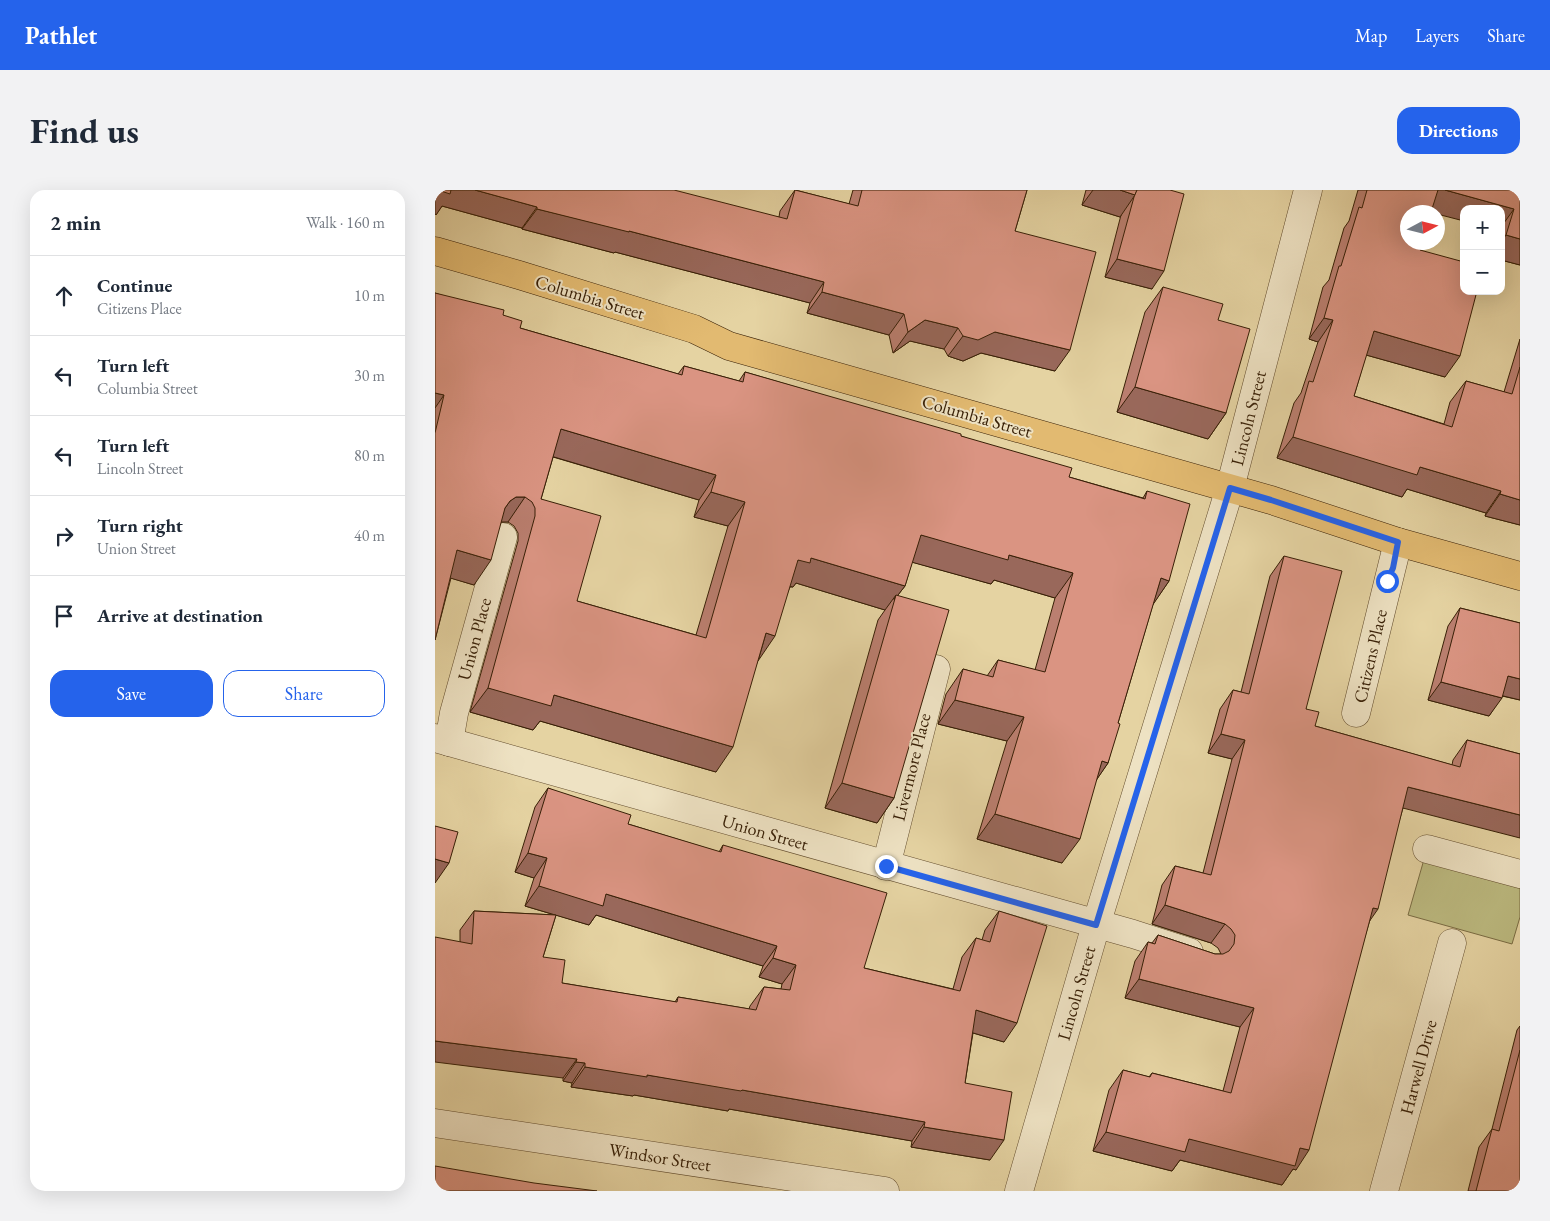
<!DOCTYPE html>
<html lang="en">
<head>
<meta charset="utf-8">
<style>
	body { margin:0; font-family:"EB Garamond",serif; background:#f2f2f3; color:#1f2937 }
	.controls { position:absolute; right:15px; top:15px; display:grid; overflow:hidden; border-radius:10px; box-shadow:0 5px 20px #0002 }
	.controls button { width:45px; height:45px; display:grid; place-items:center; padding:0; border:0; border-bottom:1px solid #e0e1e3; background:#fff; color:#1f2937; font:25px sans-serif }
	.compass { position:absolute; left:965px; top:15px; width:45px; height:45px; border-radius:50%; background:#fff; box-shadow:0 5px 20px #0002; rotate:83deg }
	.stop { position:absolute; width:15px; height:15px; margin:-11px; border:4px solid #2563eb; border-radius:50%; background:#fff }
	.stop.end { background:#2563eb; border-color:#fff; box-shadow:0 1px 5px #0008 }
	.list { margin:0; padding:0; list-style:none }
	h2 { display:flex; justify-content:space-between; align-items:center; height:65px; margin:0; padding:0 20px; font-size:21px }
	h2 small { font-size:16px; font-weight:400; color:#747a83 }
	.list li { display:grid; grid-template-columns:32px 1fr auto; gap:15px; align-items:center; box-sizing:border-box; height:80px; padding:0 20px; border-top:1px solid #e0e1e3 }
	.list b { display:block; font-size:19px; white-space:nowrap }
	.list p { margin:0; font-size:16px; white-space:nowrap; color:#747a83 }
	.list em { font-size:16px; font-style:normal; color:#747a83 }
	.actions { display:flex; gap:10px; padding:15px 20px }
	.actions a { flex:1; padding:11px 0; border:1px solid #2563eb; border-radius:15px; text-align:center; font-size:18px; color:#2563eb }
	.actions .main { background:#2563eb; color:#fff }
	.icon { flex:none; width:28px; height:28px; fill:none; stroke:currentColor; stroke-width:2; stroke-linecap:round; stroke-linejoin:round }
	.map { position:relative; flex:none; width:1085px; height:1001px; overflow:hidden; border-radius:15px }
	header { display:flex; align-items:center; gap:30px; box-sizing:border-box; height:70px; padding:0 25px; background:#2563eb; color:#fff }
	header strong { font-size:24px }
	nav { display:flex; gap:28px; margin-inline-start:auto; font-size:18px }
	.intro { display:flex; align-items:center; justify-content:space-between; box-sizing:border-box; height:120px; padding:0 30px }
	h1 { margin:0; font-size:35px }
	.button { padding:12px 22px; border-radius:15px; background:#2563eb; color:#fff; font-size:18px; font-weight:700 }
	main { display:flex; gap:30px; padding:0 30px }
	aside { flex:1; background:#fff; border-radius:15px; box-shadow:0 5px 20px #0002 }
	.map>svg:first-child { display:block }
</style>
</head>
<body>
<header>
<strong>Pathlet</strong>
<nav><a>Map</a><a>Layers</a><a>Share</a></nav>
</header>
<div class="intro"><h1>Find us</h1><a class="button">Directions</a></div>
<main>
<aside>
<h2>2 min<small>Walk · 160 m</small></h2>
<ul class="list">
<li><svg class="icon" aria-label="ahead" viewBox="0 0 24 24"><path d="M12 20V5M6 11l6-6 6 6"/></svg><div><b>Continue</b><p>Citizens Place</p></div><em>10 m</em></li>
<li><svg class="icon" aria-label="left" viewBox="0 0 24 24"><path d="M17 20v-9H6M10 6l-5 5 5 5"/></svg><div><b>Turn left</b><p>Columbia Street</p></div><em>30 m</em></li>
<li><svg class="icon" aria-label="left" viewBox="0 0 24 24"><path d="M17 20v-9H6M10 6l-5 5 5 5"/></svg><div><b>Turn left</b><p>Lincoln Street</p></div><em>80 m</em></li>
<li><svg class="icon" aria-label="right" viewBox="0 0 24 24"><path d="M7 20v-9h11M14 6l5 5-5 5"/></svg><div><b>Turn right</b><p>Union Street</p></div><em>40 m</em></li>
<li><svg class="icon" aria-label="arrive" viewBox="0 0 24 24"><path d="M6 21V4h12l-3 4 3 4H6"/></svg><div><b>Arrive at destination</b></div></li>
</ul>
<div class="actions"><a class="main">Save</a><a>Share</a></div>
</aside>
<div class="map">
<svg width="1085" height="1001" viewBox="0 0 1085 1001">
	<rect width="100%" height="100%" fill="#e5d3a2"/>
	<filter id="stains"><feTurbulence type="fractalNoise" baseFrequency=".004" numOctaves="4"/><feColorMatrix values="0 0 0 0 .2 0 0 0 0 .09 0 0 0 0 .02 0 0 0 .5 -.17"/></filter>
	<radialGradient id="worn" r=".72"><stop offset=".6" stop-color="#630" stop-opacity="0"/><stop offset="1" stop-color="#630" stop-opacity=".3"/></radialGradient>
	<polygon fill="#bcba80" stroke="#7a6c43" points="992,659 1085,685 1085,727 1077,754 973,725"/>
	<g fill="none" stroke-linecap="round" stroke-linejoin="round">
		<defs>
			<g id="minor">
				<polyline points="921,523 963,352"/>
				<polyline points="0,548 698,744 754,762"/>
				<polyline points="14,552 19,523 68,347"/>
				<polyline points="992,659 1085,684"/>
				<polyline points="451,676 501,479"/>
				<polyline points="0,933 450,1001"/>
				<polyline points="584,1001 661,735 795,298 873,0"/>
				<polyline points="949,1001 1017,753"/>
			</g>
			<polyline id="major" points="0,61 84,85 259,139 294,156 836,310 963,352 1085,386"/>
		</defs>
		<use href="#minor" stroke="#624c2d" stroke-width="29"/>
		<use href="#major" stroke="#371f06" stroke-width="29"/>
		<use href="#minor" stroke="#eee2c3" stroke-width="28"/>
		<use href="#major" stroke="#e2ba71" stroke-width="28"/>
	</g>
	<g fill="#bb7f70" stroke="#371f06" fill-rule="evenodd">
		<polygon points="0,0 344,27 345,21 360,0 414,14 418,0 592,0 580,41 620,181 546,163 528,171 513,166 509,159 475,151 458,163 454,145 372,123 375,113 180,62 179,63 87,39 87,38 7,16 1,25"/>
		<polygon points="651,0 735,0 717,99 670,87 686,25 685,27 647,15"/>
		<polygon points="923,0 1085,0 1085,75 1066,70 1066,19 996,22 985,60 1010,187 931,165 919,206 1009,234 1015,212 1031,191 1069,202 1085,149 1085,335 1050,326 1051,323 972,299 967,307 842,268 859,213 866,203 883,152 874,149 888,97 894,90 909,38 914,31"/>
		<polygon points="728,97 783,130 791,223 773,249 682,222 710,122"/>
		<path d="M0,103l68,22 17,13 158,46 6,-8 55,15 6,-9 216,64 108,41 74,21 4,-7 22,90 -16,23 -35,119 -10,40 -12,17 -34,83 -85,-24 30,-98 -69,-17 8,-30 17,-25 24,7 11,-16 37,10 20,-72 -61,-18 -3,4 -79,-22 -7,24 -7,9 -4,203 -17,25 -52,-15 53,-188 7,-10 -89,-27 -3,4h-3l-32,73 -42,112 -176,-51 -7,9 -63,-18 48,-171v-8l-4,-7 -6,-4h-7l-27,63 -23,-7 -16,62zM118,267l146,43 -5,17 34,9 -32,109 -119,-34 -36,-102z"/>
		<polygon points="849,366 871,519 880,536 1017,575 1018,570 1032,550 1085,564 968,618 861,980 858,979 847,995 745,970 737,981 658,961 674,900 688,880 714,887 717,883 788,901 805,837 690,808 700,771 713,752 717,753 723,745 780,764 786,764 783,758 776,753 717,734 727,695 740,676 768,683 797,569 773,563 785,519 798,500 806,502 835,386"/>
		<polygon points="1025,418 1085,433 1085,510 1067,506 1054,526 993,510 1013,436"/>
		<path d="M113,598l80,36 91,28 4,-7 141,123 89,21 9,-32 14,-19 6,2 3,-10 14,-19 5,131 -31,-9 -8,50 25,77 -79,-13 1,-6 -183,-32 -1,2 -94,-16 -1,1 -62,-9 1,-4 -9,-2v-3l-103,-137v-11l14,-19 81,4 -30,-9 9,-28 -19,-6 20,-65zM121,725l33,10 7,-10 167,51 -4,11 23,7 -1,5 -17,-2 -14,19 -1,3 -71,-12 -3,5 -113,-19 -19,-26z"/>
		<polygon points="1085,836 1085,1001 1033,1001 1044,957 1057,939 1082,840"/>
	</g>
	<g fill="#99685b" stroke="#371f06">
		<polygon points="0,0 40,0 102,17 87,38 7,16 1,25 0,24"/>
		<polygon points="658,0 685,0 700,5 685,27 647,15"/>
		<polygon points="1002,0 1010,0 1079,19 1066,37 1066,19 1029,19 1029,31 1002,24 1002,22 998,22 988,20"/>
		<polygon points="102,19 194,41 389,92 375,113 180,62 179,63 87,39"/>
		<polygon points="1071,45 1085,49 1085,75 1066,70 1066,52"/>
		<polygon points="682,69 729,81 717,99 670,87"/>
		<polygon points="387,102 469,124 454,145 372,123"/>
		<polygon points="889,128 898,130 883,152 874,149"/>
		<polygon points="490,130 523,138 509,159 475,151 458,163 473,142"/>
		<polygon points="939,141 1025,166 1010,187 924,163"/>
		<polygon points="560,142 635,160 620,181 546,163 528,171 513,166 528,146"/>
		<polygon points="700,197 791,223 773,249 682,222"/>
		<polygon points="0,203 9,205 0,218"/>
		<polygon points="126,239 281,285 264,310 109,264"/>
		<polygon points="858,247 985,277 1066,301 1051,323 972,299 967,307 842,268"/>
		<polygon points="276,302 310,312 293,336 259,327"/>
		<polygon points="1065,304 1085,310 1085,335 1050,326"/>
		<polygon points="81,307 90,307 73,332 64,332 57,336 75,311"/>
		<polygon points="486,345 574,365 638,383 620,408 559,390 556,394 469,370"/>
		<polygon points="22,360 56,370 39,395 5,385"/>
		<polygon points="376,368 470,396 459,410 461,405 450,420 361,393 358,397 345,394 363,370"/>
		<polygon points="726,388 734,391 717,416"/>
		<polygon points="331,443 340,446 323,471"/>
		<polygon points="1073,486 1085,489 1085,510 1060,504"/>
		<polygon points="1006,492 1067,508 1054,526 993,510"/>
		<polygon points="53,498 119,505 298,557 281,582 105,531 98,540 35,522"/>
		<polygon points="520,510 589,527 572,551 503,534"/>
		<polygon points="786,544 810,550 797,569 773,563"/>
		<polygon points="667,571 673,573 656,598"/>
		<polygon points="407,593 459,608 442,633 390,618"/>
		<polygon points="973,597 1085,625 1085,648 960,616"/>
		<polygon points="560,624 645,649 627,673 542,649"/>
		<polygon points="93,663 112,668 99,688 80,682"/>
		<polygon points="0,669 14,673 0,693"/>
		<polygon points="104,696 171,704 342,756 328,776 161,725 154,735 90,716"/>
		<polygon points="730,715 790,734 776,753 717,734"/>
		<polygon points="938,718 943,719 929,739"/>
		<polygon points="338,768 361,775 347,794 324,787"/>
		<polygon points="704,789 819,818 805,837 690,808"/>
		<polygon points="541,820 582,833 569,852 528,840"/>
		<polygon points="0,851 142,869 128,888 0,872"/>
		<polygon points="141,872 150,873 137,893 128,891"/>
		<polygon points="150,877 212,885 307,900 490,932 477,951 294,919 293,921 199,905 198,906 136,897"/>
		<polygon points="489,937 569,950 555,970 476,957"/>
		<polygon points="671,942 865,958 874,960 861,980 858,979 847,995 745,970 737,981 658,961"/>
	</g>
	<g fill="#da9482" stroke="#371f06" fill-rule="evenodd">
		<polygon points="3,0 16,0 15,4"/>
		<polygon points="40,0 239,0 352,29 360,0 423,16 427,0 592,0 580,41 661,62 635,160 560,142 543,150 528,146 523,138 490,130 473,142 469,124 387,102 389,92 194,41 194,42 102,19 102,17"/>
		<polygon points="685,0 702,0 700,5"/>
		<polygon points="702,0 735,0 749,4 729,81 682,69 699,7"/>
		<polygon points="932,0 1003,0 996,22 972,22 972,52 988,52 985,60 1029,72 1029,101 1042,101 1025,166 939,141 919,206 1017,237 1031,191 1077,204 1085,177 1085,310 1065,304 1066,301 985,277 982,285 858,247 874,191 878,192 898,130 889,128 904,76 906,76 924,17 927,18"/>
		<polygon points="1010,0 1085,0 1085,49 1071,45 1079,19"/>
		<polygon points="728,97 788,114 783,130 815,139 791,223 700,197"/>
		<path d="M0,103l69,17 -1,5 19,6 -2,7 162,47 2,-9 59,16 2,-10 216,62v2l111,32 -3,9 76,22 2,-8 43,13 -21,77 -8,-3 -43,145 2,1 -12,39 -6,-2 -22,78 -85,-25 29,-97 -69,-17 8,-31 30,8 5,-17 47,12 28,-99 -64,-18 -1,5 -87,-25 -16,51 -94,-28 -1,5 -12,-3 -23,76 -9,-3 -33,114 -179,-52 -3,11 -63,-18 47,-172v-8l-3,-6 -7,-5h-9l-6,4 -5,7 -14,52 -34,-10 -22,90v-207l9,-38 -9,-2zM126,239l155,46 -5,17 34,10 -39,136 -129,-37 24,-85 -60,-17z"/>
		<polygon points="849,366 907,381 871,519 884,522 880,536 1025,577 1032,550 1085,564 1085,625 973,597 943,719 938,718 874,960 865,958 860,976 754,949 750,962 671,942 688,880 715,887 717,883 796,903 819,818 704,789 713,752 720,754 723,745 780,764 788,764 794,761 799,754 800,745 796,739 790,734 730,715 740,676 776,685 810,550 786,544 798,500 814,504"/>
		<polygon points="461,405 514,420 459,608 407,593"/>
		<polygon points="1025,418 1085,433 1085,489 1073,486 1067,508 1006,492"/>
		<polygon points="113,598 196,625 193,634 286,662 288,655 452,703 429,778 525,801 541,748 555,752 564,721 612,736 582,833 541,820 530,893 577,902 569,950 489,937 490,932 307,900 306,901 212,885 212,887 150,877 150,873 141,872 142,869 0,851 0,747 37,754 39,721 121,725 108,767 130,770 127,793 242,812 243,807 321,820 329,797 355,800 361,775 338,768 342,756 171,704 168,716 104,696 112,668 93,663"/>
		<polygon points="0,636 23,642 14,673 0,669"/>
		<polygon points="1085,860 1085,1001 1041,1001 1057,939 1064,941"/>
		<polygon points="0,976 99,993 162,1001 0,1001"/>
	</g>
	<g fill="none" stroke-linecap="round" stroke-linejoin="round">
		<polyline stroke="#2563eb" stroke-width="6" points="451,676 661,735 795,298 836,310 963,352 958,378 952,391"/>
	</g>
	<g text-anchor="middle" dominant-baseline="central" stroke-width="4" stroke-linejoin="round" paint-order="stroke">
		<g font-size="18" fill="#371f06" stroke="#eee2c3">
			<text transform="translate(155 107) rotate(17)">Columbia Street</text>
			<text transform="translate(542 226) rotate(16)">Columbia Street</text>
			<text transform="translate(813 228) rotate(-76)">Lincoln Street</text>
			<text transform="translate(39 449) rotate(-75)">Union Place</text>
			<text transform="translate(935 466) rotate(-77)">Citizens Place</text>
			<text transform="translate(476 577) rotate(-76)">Livermore Place</text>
			<text transform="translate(330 642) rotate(16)">Union Street</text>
			<text transform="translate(641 803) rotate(-74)">Lincoln Street</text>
			<text transform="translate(983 877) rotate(-75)">Harwell Drive</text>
			<text transform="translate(225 967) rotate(9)">Windsor Street</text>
		</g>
	</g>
	<rect width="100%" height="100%" filter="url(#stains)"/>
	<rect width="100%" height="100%" fill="url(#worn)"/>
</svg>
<div class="controls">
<button>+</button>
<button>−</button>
</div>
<svg class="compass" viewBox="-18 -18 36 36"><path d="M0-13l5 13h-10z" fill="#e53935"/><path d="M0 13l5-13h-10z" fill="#747a83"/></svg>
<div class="stop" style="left:952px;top:391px"></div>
<div class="stop end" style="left:451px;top:676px"></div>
</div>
</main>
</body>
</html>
